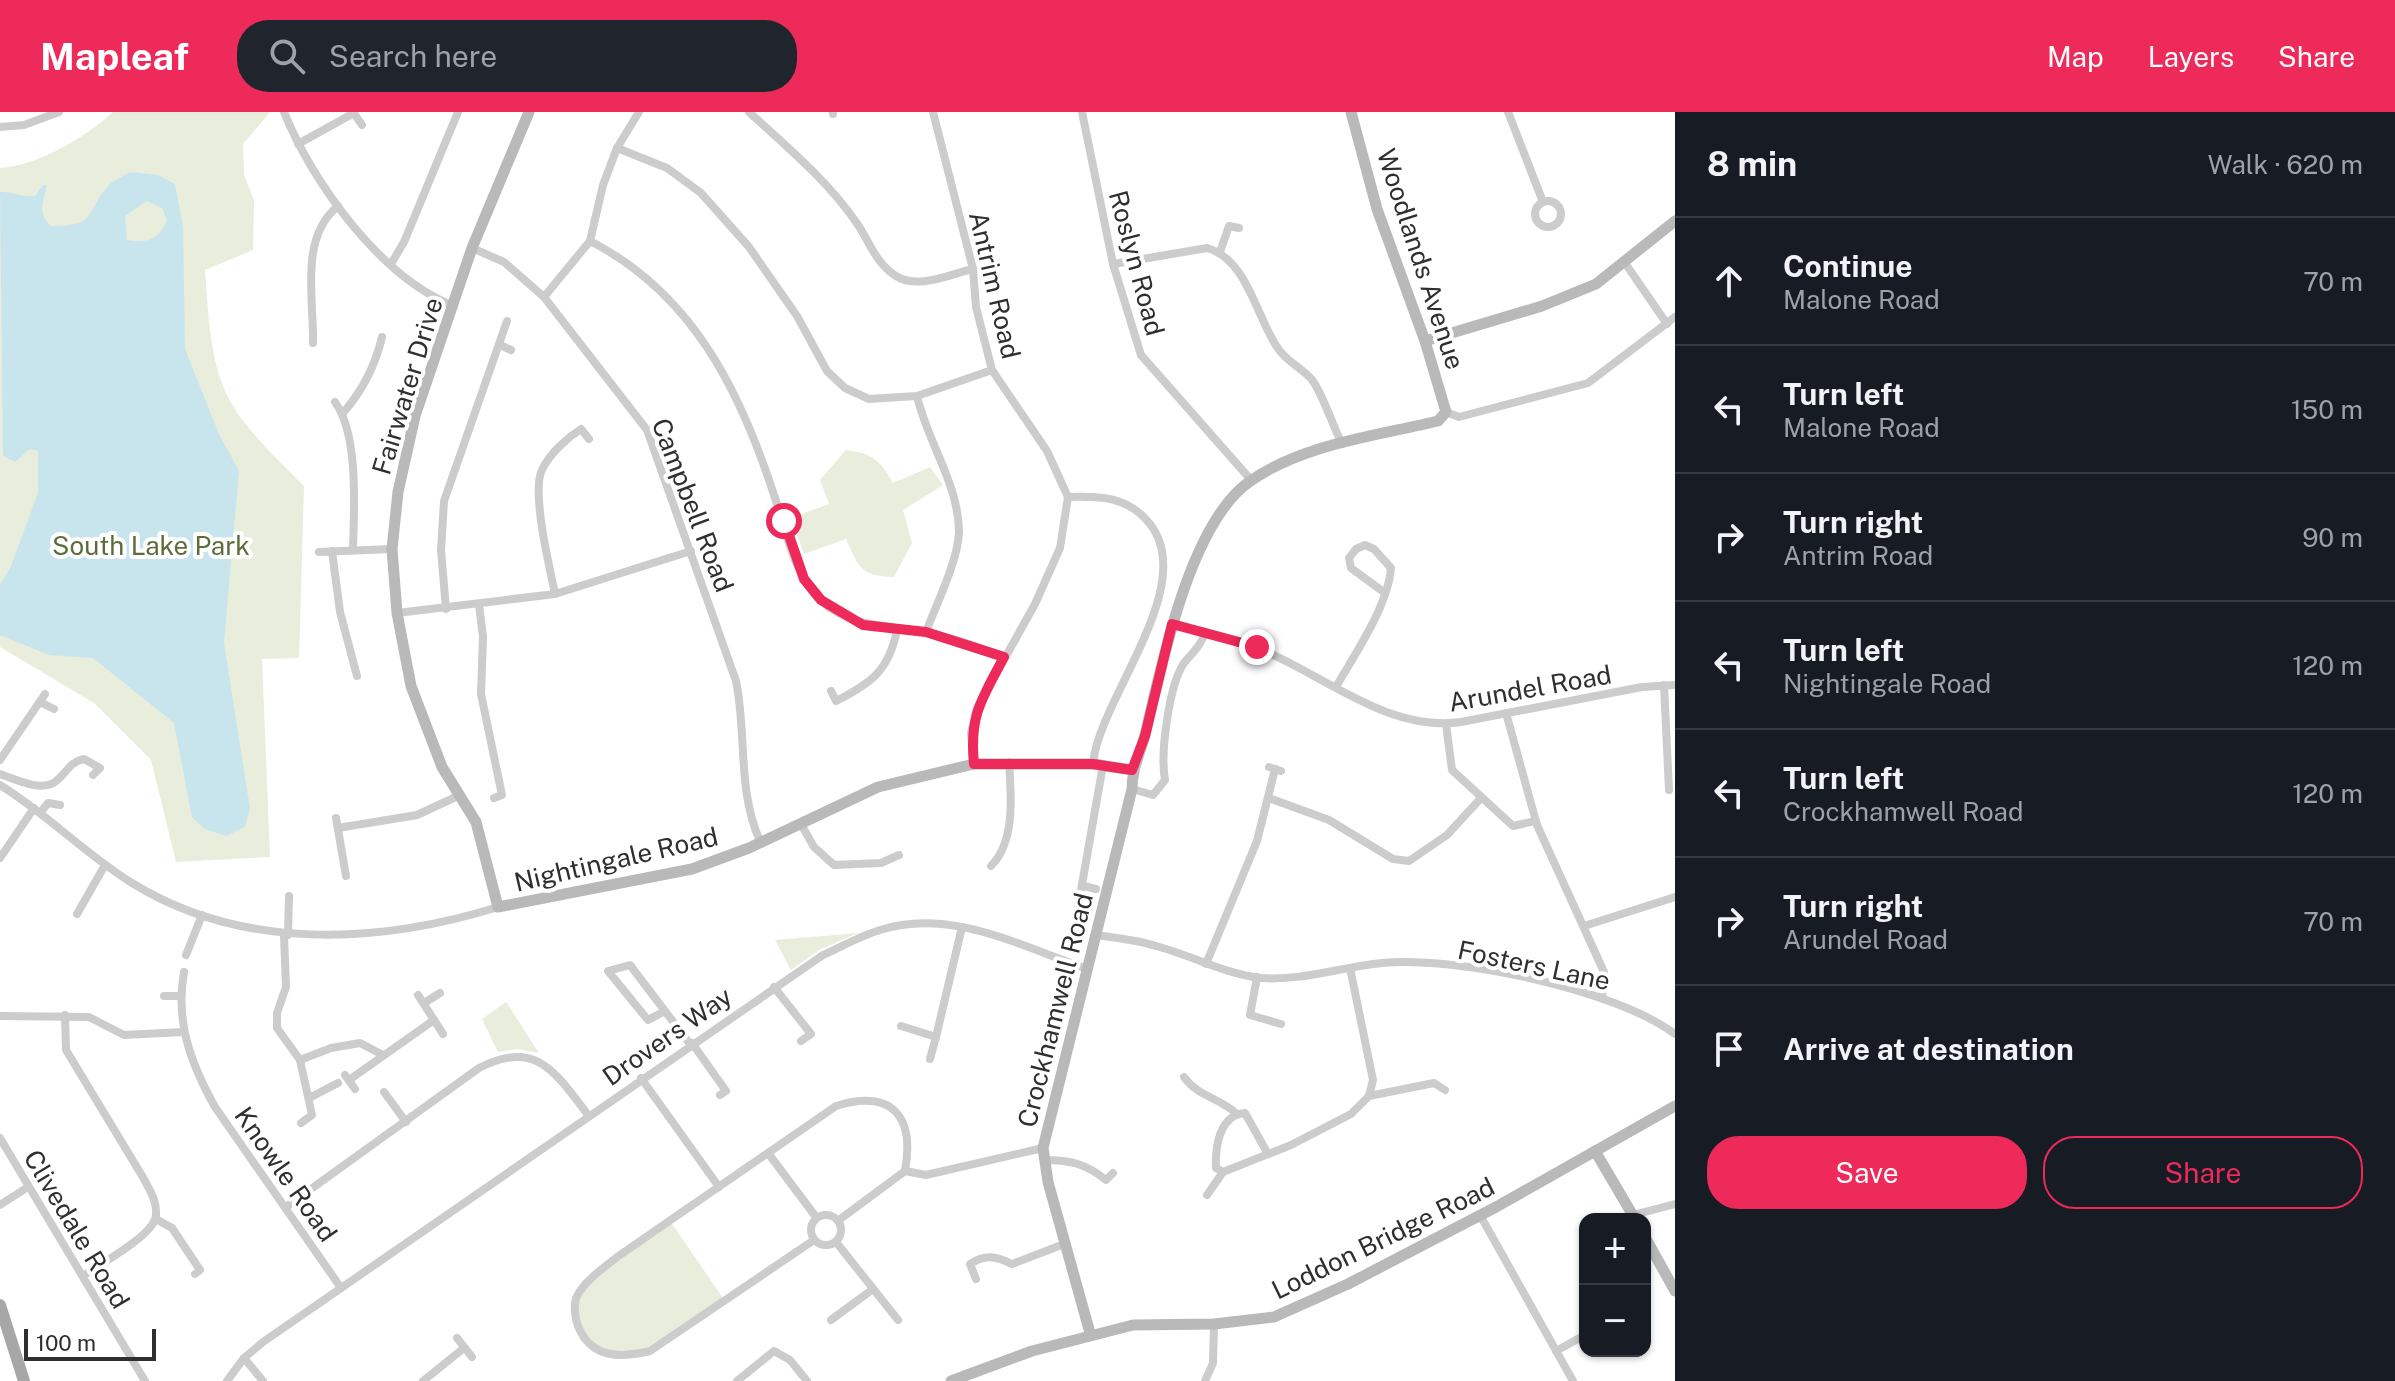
<!DOCTYPE html>
<html lang="en">
<head>
<meta charset="utf-8">
<style>
	body { margin:0; font-family:"Public Sans",sans-serif; background:#20242c; color:#f1f3f6 }
	.controls { position:absolute; right:24px; bottom:24px; display:grid; overflow:hidden; border-radius:16px; box-shadow:0 2px 6px #0004 }
	.controls button { width:72px; height:72px; display:grid; place-items:center; padding:0; border:0; border-bottom:2px solid #363941; background:#171b24; color:#f1f3f6; font:40px sans-serif }
	.scale { position:absolute; left:24px; bottom:20px; width:132px; box-sizing:border-box; padding-left:8px; border:4px solid #2f2f2f; border-top:0; font-size:22px; line-height:28px; white-space:nowrap; color:#2f2f2f; -webkit-text-stroke:6px #fff; paint-order:stroke }
	.stop { position:absolute; width:24px; height:24px; margin:-18px; border:6px solid #ed2a5a; border-radius:50%; background:#fff }
	.stop.end { background:#ed2a5a; border-color:#fff; box-shadow:0 2px 8px #0008 }
	.list { margin:0; padding:0; list-style:none }
	h2 { display:flex; justify-content:space-between; align-items:center; height:104px; margin:0; padding:0 32px; font-size:34px }
	h2 small { font-size:26px; font-weight:400; color:#9ea1a6 }
	.list li { display:grid; grid-template-columns:52px 1fr auto; gap:24px; align-items:center; box-sizing:border-box; height:128px; padding:0 32px; border-top:2px solid #363941 }
	.list b { display:block; font-size:30px; white-space:nowrap }
	.list p { margin:0; font-size:26px; white-space:nowrap; color:#9ea1a6 }
	.list em { font-size:26px; font-style:normal; color:#9ea1a6 }
	.actions { display:flex; gap:16px; padding:24px 32px }
	.actions a { flex:1; padding:18px 0; border:2px solid #ed2a5a; border-radius:32px; text-align:center; font-size:28px; color:#ed2a5a }
	.actions .main { background:#ed2a5a; color:#fff }
	.icon { flex:none; width:44px; height:44px; fill:none; stroke:currentColor; stroke-width:2; stroke-linecap:round; stroke-linejoin:round }
	.map { position:relative; flex:none; width:1675px; height:1269px; overflow:hidden }
	header { display:flex; align-items:center; gap:48px; box-sizing:border-box; height:112px; padding:0 40px; background:#ed2a5a; color:#fff }
	header strong { font-size:38px }
	nav { display:flex; gap:44px; margin-inline-start:auto; font-size:28px }
	.search { width:560px; height:72px; background:#20242c; display:flex; align-items:center; gap:20px; box-sizing:border-box; padding:0 28px; border-radius:32px; color:#9ea1a6; font-size:30px }
	main { display:flex }
	aside { flex:1; background:#171b24 }
	.map>svg:first-child { display:block }
</style>
</head>
<body>
<header>
<strong>Mapleaf</strong>
<div class="search"><svg class="icon" aria-label="search" viewBox="0 0 24 24"><circle cx="10" cy="10" r="6"/><path d="M15 15l6 6"/></svg>Search here</div>
<nav><a>Map</a><a>Layers</a><a>Share</a></nav>
</header>
<main>
<div class="map">
<svg width="1675" height="1269" viewBox="0 0 1675 1269">
	<rect width="100%" height="100%" fill="#fff"/>
	<g fill="#e8eddc">
		<path d="M113,0h157l-27,32 1,31 10,25 -1,50 -48,20c3,38 4,80 18,116 13,36 55,73 81,100l-5,172 -37,1 8,198 -94,5 -25,-102 -57,-57 -94,-56v-479c37,-2 86,-31 113,-56z"/>
		<path d="M846,338c26,3 35,11 47,33l37,-16 13,18 -40,25 9,33 -18,34c-33,-1 -35,-9 -48,-38l-42,15 -13,-36 38,-14 -9,-24z"/>
		<polygon points="858,821 819,838 791,858 775,828"/>
		<polygon points="506,890 539,941 518,937 498,940 482,907"/>
		<polygon points="670,1109 725,1189 650,1239 623,1246 583,1227 576,1186 590,1168"/>
	</g>
	<path fill="#c8e5ee" fill-rule="evenodd" d="M130,60l28,3 17,9 8,43 2,122 34,85 20,37 -15,172 26,166 -5,18 -19,9 -21,-7 -13,-12 -18,-94 -81,-65 -44,-3 -49,-20v-50l11,-19 27,-73v-42l-8,-2 -15,13 -12,-6 -3,-264c13,-1 23,6 35,4l8,-11h4c-4,17 -10,28 4,41 48,0 33,-13 57,-40 5,-6 16,-10 22,-14zM147,89l15,7 5,12c-7,19 -20,24 -40,20l-2,-24z"/>
	<g fill="none" stroke-linecap="round" stroke-linejoin="round">
		<g stroke="#ccc" stroke-width="8">
			<path d="M284,0c28,70 97,166 170,194"/>
			<polyline points="353,0 362,13"/>
			<path d="M749,0c37,34 78,68 107,110 13,18 19,41 40,54 22,14 54,-2 77,-7"/>
			<polyline points="833,0 833,2"/>
			<polyline points="933,0 973,157 976,195 992,258 1047,339 1068,385 1060,436 1035,492 977,596 971,621 974,652"/>
			<polyline points="1082,0 1113,152 1141,243 1251,368"/>
			<polyline points="1508,0 1543,90"/>
			<polyline points="0,15 24,13 59,0"/>
			<polyline points="298,32 354,1"/>
			<polyline points="617,36 667,56 701,81 749,135 797,204 827,259 845,276 869,287 917,284 992,258"/>
			<circle cx="1548" cy="102" r="13"/>
			<path d="M590,129c102,52 150,149 184,254 11,33 20,80 46,105 32,29 70,25 109,33 26,6 50,14 75,24"/>
			<path d="M472,136l32,14 40,35 103,133 89,251c11,53 1,109 24,160"/>
			<polyline points="1220,140 1229,114 1239,116"/>
			<polyline points="1625,151 1667,212"/>
			<polyline points="391,152 404,130 458,0"/>
			<path d="M1113,152l94,-16c40,11 49,68 70,99 9,15 26,21 36,34 12,19 19,43 29,63"/>
			<polyline points="544,185 590,129 603,73 617,36 639,0"/>
			<path d="M313,231c1,-45 -14,-105 25,-137"/>
			<polyline points="500,233 511,238"/>
			<path d="M917,284c10,45 42,89 42,136 -1,29 -23,73 -33,100"/>
			<path d="M335,290c24,33 19,107 18,148"/>
			<polyline points="1446,300 1459,305 1588,271 1675,205"/>
			<path d="M343,301c20,-23 32,-46 39,-76"/>
			<path d="M1068,385c32,-1 60,-1 82,27 49,63 -52,176 -57,240"/>
			<polyline points="332,439 340,500 357,564"/>
			<polyline points="319,440 392,437"/>
			<path d="M555,482c-5,-25 -24,-103 -13,-124 7,-16 25,-32 39,-41l8,10"/>
			<polyline points="479,493 483,525 481,582 502,683 494,686"/>
			<polyline points="446,497 441,438 444,389 507,209"/>
			<polyline points="397,501 555,482 691,439"/>
			<path d="M1172,512c31,8 65,14 95,28 62,27 123,80 194,70l181,-35 33,-2"/>
			<polyline points="1664,573 1669,678"/>
			<path d="M1336,575c19,-33 52,-81 55,-119l-17,-19 -9,-4 -9,4 -7,9 2,10 34,25"/>
			<path d="M831,579l5,10c36,-18 53,-31 61,-71"/>
			<polyline points="40,590 54,597"/>
			<polyline points="1506,601 1537,713 1604,860 1602,886"/>
			<polyline points="1446,612 1452,658 1513,714 1535,709"/>
			<polyline points="0,648 45,582"/>
			<polyline points="1269,655 1281,659"/>
			<path d="M0,662c15,5 40,18 55,8 12,-9 14,-20 29,-23l16,9 -7,7"/>
			<path d="M0,673c47,29 85,69 132,98 110,68 247,61 366,24"/>
			<path d="M1132,677l21,6 12,-15c-5,-26 4,-95 19,-117 9,-11 16,-16 21,-30"/>
			<polyline points="1269,686 1329,708 1393,747 1409,749 1447,723 1481,686"/>
			<polyline points="40,701 48,691 60,693"/>
			<polyline points="336,706 346,764"/>
			<polyline points="801,712 814,735 834,753 881,751 899,743"/>
			<polyline points="338,716 417,703 458,684"/>
			<polyline points="0,746 34,696"/>
			<path d="M991,754c25,-25 20,-72 18,-104"/>
			<polyline points="1084,774 1096,777"/>
			<polyline points="1078,795 1103,653"/>
			<polyline points="77,802 105,753"/>
			<polyline points="1584,814 1675,785"/>
			<polyline points="284,823 286,875 277,901 277,916 300,948 312,1003 301,1011"/>
			<polyline points="288,823 289,784"/>
			<path d="M1096,823c20,3 41,5 60,11 35,9 68,28 105,32 42,3 80,-11 121,-15 74,-7 233,26 293,71"/>
			<polyline points="186,843 202,803"/>
			<polyline points="1206,852 1257,729 1275,657"/>
			<path d="M184,860c-9,50 7,92 31,135l126,181"/>
			<polyline points="1257,865 1250,903 1281,912"/>
			<polyline points="774,875 811,922 801,929"/>
			<polyline points="164,884 180,884"/>
			<polyline points="424,891 440,881"/>
			<polyline points="665,899 648,908 608,859 630,853 690,932"/>
			<path d="M65,903l1,35 78,129c6,12 13,22 12,36 -1,20 -56,49 -73,61"/>
			<polyline points="0,904 89,905 124,923 183,920"/>
			<polyline points="434,908 443,922"/>
			<polyline points="901,914 936,925 962,815"/>
			<polyline points="692,931 726,979 720,983"/>
			<polyline points="930,947 936,925"/>
			<polyline points="300,948 331,936 360,931 381,942"/>
			<polyline points="345,963 355,977"/>
			<path d="M1184,965c13,19 36,21 53,37"/>
			<polyline points="641,966 719,1075"/>
			<polyline points="349,968 434,908 418,883"/>
			<polyline points="384,980 406,1010"/>
			<polyline points="1369,984 1434,971 1445,978"/>
			<polyline points="311,985 338,971"/>
			<polyline points="0,1026 145,1269"/>
			<polyline points="768,1041 816,1105"/>
			<path d="M1045,1048c26,0 41,4 61,20l7,-7"/>
			<path d="M1223,1060l-7,-4c-1,-20 3,-53 29,-55l23,41"/>
			<polyline points="1207,1083 1223,1060 1291,1033 1351,1002 1369,984 1373,968 1350,856"/>
			<polyline points="0,1093 28,1075"/>
			<path d="M286,1095l193,-139c57,-30 77,5 109,47"/>
			<circle cx="826" cy="1118" r="15"/>
			<polyline points="1480,1103 1573,1269"/>
			<polyline points="1633,1103 1675,1092"/>
			<polyline points="156,1107 172,1116 200,1158 195,1162"/>
			<polyline points="839,1108 905,1059 926,1063 1043,1036"/>
			<path d="M814,1128l-164,111c-29,7 -59,8 -72,-25 -3,-8 -5,-22 -1,-30 8,-16 27,-28 40,-39l219,-151c56,-17 79,10 69,65"/>
			<polyline points="836,1130 898,1208"/>
			<path d="M976,1167l-6,-15c15,-10 26,-8 42,0l52,-20"/>
			<polyline points="831,1208 873,1177"/>
			<polyline points="457,1226 472,1245"/>
			<polyline points="1556,1239 1585,1223"/>
			<polyline points="244,1246 263,1269"/>
			<path d="M227,1269l17,-23 19,-16 560,-387c18,-8 37,-19 57,-25 70,-23 142,17 208,39"/>
			<polyline points="423,1269 464,1236"/>
			<polyline points="737,1269 774,1239 790,1248 807,1269"/>
			<polyline points="1205,1269 1213,1251 1214,1212"/>
		</g>
		<g stroke="#b9b9b9" stroke-width="11">
			<polyline points="529,0 472,136 415,304 398,380 392,437 397,501 411,574 442,655 476,710 498,795 692,757 749,736 878,675 974,652 1093,652 1132,658"/>
			<polyline points="1425,229 1542,194 1596,172 1675,109"/>
			<polyline points="1595,1039 1635,1107"/>
			<polyline points="1645,1125 1675,1179"/>
			<path d="M1090,1221l-42,-151 -5,-34 89,-359c0,-22 9,-37 14,-58 16,-68 44,-207 103,-249 53,-38 127,-46 189,-61l8,-9 -21,-71 -48,-132 -26,-97"/>
			<polyline points="951,1269 1032,1239 1133,1213 1214,1212 1274,1205 1348,1172 1496,1095 1675,994"/>
		</g>
		<polyline stroke="#a7a7a7" stroke-width="12" points="0,1193 24,1269"/>
	</g>
	<g fill="none" stroke-linecap="round" stroke-linejoin="round">
		<path stroke="#ed2a5a" stroke-width="10" d="M784,409l20,58 17,21 42,25 63,7 78,25c-22,42 -35,58 -30,107h119l39,6 13,-34 27,-112 85,23"/>
	</g>
	<g text-anchor="middle" dominant-baseline="central" stroke-width="8" stroke-linejoin="round" paint-order="stroke">
		<g font-size="26" fill="#2f2f2f" stroke="#fff">
			<text transform="translate(1421 147) rotate(72)">Woodlands Avenue</text>
			<text transform="translate(1137 151) rotate(75)">Roslyn Road</text>
			<text transform="translate(995 173) rotate(77)">Antrim Road</text>
			<text transform="translate(407 274) rotate(-73)">Fairwater Drive</text>
			<text transform="translate(693 393) rotate(69)">Campbell Road</text>
			<text transform="translate(1530 576) rotate(-10)">Arundel Road</text>
			<text transform="translate(616 747) rotate(-13)">Nightingale Road</text>
			<text transform="translate(1534 853) rotate(12)">Fosters Lane</text>
			<text transform="translate(1055 898) rotate(-76)">Crockhamwell Road</text>
			<text transform="translate(667 924) rotate(-35)">Drovers Way</text>
			<text transform="translate(286 1062) rotate(55)">Knowle Road</text>
			<text transform="translate(77 1117) rotate(59)">Clivedale Road</text>
			<text transform="translate(1383 1126) rotate(-26)">Loddon Bridge Road</text>
		</g>
		<g font-size="26" fill="#5b6d3a" stroke="#fff">
			<text x="151" y="433">South Lake Park</text>
		</g>
	</g>
</svg>
<div class="controls">
<button>+</button>
<button>−</button>
</div>
<div class="scale">100 m</div>
<div class="stop" style="left:784px;top:409px"></div>
<div class="stop end" style="left:1257px;top:535px"></div>
</div>
<aside>
<h2>8 min<small>Walk · 620 m</small></h2>
<ul class="list">
<li><svg class="icon" aria-label="ahead" viewBox="0 0 24 24"><path d="M12 20V5M6 11l6-6 6 6"/></svg><div><b>Continue</b><p>Malone Road</p></div><em>70 m</em></li>
<li><svg class="icon" aria-label="left" viewBox="0 0 24 24"><path d="M17 20v-9H6M10 6l-5 5 5 5"/></svg><div><b>Turn left</b><p>Malone Road</p></div><em>150 m</em></li>
<li><svg class="icon" aria-label="right" viewBox="0 0 24 24"><path d="M7 20v-9h11M14 6l5 5-5 5"/></svg><div><b>Turn right</b><p>Antrim Road</p></div><em>90 m</em></li>
<li><svg class="icon" aria-label="left" viewBox="0 0 24 24"><path d="M17 20v-9H6M10 6l-5 5 5 5"/></svg><div><b>Turn left</b><p>Nightingale Road</p></div><em>120 m</em></li>
<li><svg class="icon" aria-label="left" viewBox="0 0 24 24"><path d="M17 20v-9H6M10 6l-5 5 5 5"/></svg><div><b>Turn left</b><p>Crockhamwell Road</p></div><em>120 m</em></li>
<li><svg class="icon" aria-label="right" viewBox="0 0 24 24"><path d="M7 20v-9h11M14 6l5 5-5 5"/></svg><div><b>Turn right</b><p>Arundel Road</p></div><em>70 m</em></li>
<li><svg class="icon" aria-label="arrive" viewBox="0 0 24 24"><path d="M6 21V4h12l-3 4 3 4H6"/></svg><div><b>Arrive at destination</b></div></li>
</ul>
<div class="actions"><a class="main">Save</a><a>Share</a></div>
</aside>
</main>
</body>
</html>
